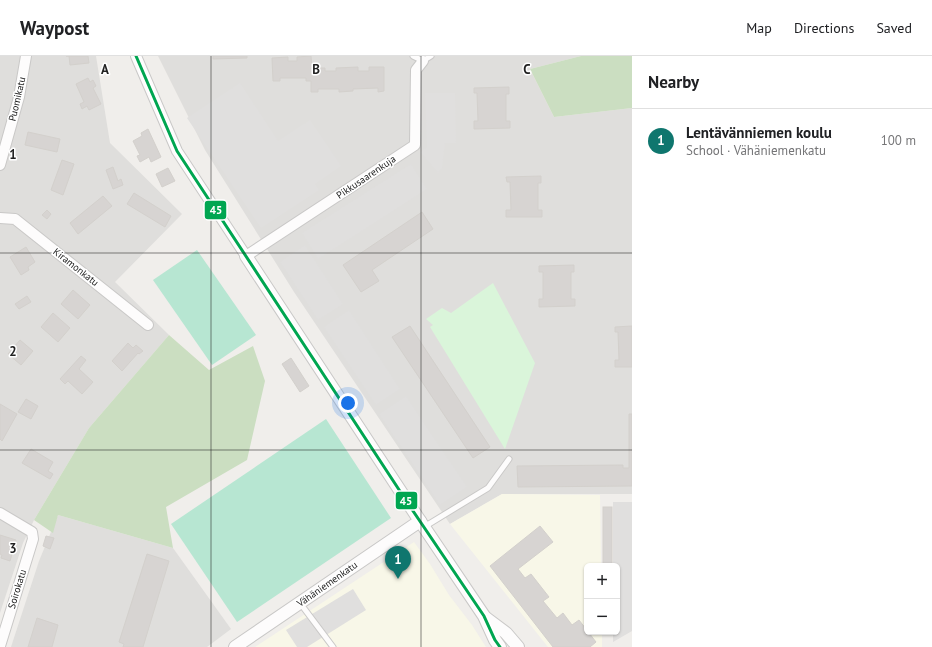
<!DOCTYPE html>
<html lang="en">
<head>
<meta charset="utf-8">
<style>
	body { margin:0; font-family:"PT Sans",sans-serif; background:#f2f2f2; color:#202124 }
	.controls { position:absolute; right:12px; bottom:12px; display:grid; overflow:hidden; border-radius:6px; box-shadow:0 1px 3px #0004 }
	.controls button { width:36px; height:36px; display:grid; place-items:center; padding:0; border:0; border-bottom:1px solid #e0e0e0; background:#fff; color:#202124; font:20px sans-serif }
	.you { position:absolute; left:348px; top:347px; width:14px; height:14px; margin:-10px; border:3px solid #fff; border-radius:50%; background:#1a73e8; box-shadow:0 0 0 6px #1a73e833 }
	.badge { display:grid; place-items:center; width:26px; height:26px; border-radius:50%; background:#0f766e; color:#fff; font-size:13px; font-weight:700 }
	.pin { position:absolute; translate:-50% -33px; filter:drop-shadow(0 1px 2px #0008) }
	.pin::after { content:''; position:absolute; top:21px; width:14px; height:12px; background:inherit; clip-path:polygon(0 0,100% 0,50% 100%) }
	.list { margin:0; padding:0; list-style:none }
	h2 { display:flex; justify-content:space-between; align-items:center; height:52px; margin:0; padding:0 16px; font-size:17px }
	h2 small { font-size:13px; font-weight:400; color:#757577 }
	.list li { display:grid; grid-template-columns:26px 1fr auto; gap:12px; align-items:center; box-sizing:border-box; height:64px; padding:0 16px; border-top:1px solid #e0e0e0 }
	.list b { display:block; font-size:15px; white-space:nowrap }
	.list p { margin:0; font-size:13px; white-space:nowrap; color:#757577 }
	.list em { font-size:13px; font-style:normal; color:#757577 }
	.map { position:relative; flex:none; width:632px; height:591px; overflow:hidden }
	header { display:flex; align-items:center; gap:24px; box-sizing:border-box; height:56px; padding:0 20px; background:#fff; border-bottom:1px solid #e0e0e0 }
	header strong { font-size:19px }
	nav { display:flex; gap:22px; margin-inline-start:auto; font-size:14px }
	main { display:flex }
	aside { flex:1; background:#fff }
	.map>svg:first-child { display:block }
</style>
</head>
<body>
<header>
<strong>Waypost</strong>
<nav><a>Map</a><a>Directions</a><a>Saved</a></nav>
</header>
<main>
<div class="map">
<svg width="632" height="591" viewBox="0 0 632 591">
	<rect width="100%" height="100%" fill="#f0eeeb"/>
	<g fill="#dfdedc">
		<polygon points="0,0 96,0 110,87 182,158 115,226 169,279 89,372 34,464 23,487 0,557"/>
		<polygon points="158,0 581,0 530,13 554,61 632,52 632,438 502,438 450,468 294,236 205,94"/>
		<polygon points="58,459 173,492 231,573 207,591 11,591 39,505"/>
	</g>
	<g fill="#f8f7e8">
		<polygon points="502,438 600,439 601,510 587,510 587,576 602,576 602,591 548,591 450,468"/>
		<polygon points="414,486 430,508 449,539 472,569 486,591 255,591"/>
	</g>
	<g fill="#cbdec1">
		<polygon points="581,0 632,0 632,52 554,61 530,13"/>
		<polygon points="169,279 209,314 253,290 265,325 247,404 166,451 173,492 58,459 53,477 34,464 89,372"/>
	</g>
	<polygon fill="#daf5da" points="493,227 535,307 505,393 430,271 433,269 426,263 442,252 451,257"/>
	<g fill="#b7e6d2">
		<polygon points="197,194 256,279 212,309 153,224"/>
		<polygon points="326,363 391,462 237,566 171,468"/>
	</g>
	<g fill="#e0dfde">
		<polygon points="240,27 278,85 310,64 341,110 315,128 319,134 261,172 187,62"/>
		<polygon points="425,37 455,37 456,87 445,87 442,112 438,117 420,96 427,91"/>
		<polygon points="411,108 427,133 318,203 302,177"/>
		<polygon points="305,189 343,248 318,264 280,206"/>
		<polygon points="349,254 400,333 376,349 324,271"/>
		<polygon points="406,340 467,431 440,449 379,358"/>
		<polygon points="613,446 632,446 632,575 613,586 613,576 617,576 617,510 613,510"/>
		<polygon points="353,533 366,554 307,591 297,591 286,574"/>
	</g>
	<g fill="#d7d4d2" stroke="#d3d0cc">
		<polygon points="66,0 88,0 89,7 70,9 69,0"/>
		<polygon points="213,0 247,0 247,2 213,3"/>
		<polygon points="311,0 312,12 325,12 325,15 336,15 336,12 358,11 358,15 369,15 369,11 384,11 384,35 378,36 378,32 353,33 353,35 339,36 339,33 318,33 318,36 311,36 311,25 306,25 306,22 280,22 280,25 273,25 272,2 288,1 288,5 297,5 297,1"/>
		<polygon points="88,22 90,26 93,24 96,30 93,32 101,48 89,54 87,50 82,53 80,48 84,46 76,28"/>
		<polygon points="509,31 509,38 506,38 506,65 510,65 510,72 474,73 474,65 478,65 477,37 474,37 474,32"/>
		<polygon points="148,73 161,101 151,106 149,101 140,106 137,100 140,99 133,85 142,80 141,77"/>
		<polygon points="28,76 60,83 57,96 25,89"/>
		<polygon points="62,104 74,108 63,139 51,134"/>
		<polygon points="113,111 118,125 121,123 123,129 113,133 106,114"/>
		<polygon points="168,112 175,125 162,131 156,118"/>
		<polygon points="541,120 541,127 538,127 538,154 542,154 542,161 506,161 506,154 511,154 510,126 507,126 506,121"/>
		<polygon points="134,137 171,160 165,171 127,148"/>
		<polygon points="103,140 112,150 78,178 70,167"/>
		<polygon points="47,154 51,158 47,163 42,159"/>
		<polygon points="422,156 433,173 372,214 379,225 361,236 343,209"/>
		<polygon points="26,191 35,206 28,211 29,214 21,219 10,201"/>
		<polygon points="574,209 574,216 571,216 571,243 575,243 575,250 539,251 539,243 543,243 543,216 539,216 539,210"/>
		<polygon points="73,234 90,249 78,263 61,248"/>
		<polygon points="27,240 31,246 19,253 15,248"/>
		<polygon points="53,257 70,272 58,286 41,271"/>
		<polygon points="410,270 490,391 473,402 392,281"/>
		<polygon points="632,270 632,311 615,311 615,304 619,304 618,276 615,276 615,271"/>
		<polygon points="20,284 33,295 21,309 8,298"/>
		<polygon points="128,287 133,292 136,289 143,295 139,298 138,297 122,315 112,305"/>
		<polygon points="81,300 86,304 79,313 93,326 82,338 68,325 65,328 60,323"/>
		<polygon points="291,302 309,330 300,336 282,308"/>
		<polygon points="26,343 38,350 31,363 18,356"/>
		<polygon points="0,348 17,358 2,385 0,383"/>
		<polygon points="629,358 632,358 632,430 518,431 517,410 623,409 623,412 629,412"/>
		<polygon points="31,393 53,406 48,415 53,418 50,423 22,407"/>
		<rect x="603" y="451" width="9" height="57"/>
		<polygon points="540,470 553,486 518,513 525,522 531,518 549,541 543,545 557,562 563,557 572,569 579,564 596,586 590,591 553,591 490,510"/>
		<polygon points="0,479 16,484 10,505 1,502 2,499 0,498"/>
		<polygon points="46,480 54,482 50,493 43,490"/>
		<polygon points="147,498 169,505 143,591 123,591 124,588 119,586"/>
		<polygon points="37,562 58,569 52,591 28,591"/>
	</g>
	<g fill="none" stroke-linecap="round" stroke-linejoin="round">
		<defs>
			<g id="service">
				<polyline points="413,0 423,5 431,0"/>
				<polyline points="424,471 488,432 509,403"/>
				<polyline points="300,547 333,591"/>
			</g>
			<g id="minor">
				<polyline points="136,0 177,95 246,200 415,89 416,14 423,5"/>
				<polyline points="0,109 19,41 26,0"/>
				<polyline points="0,162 15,163 148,269"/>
				<polyline points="0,457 32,476 33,483 0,590"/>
			</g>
			<g id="tertiary">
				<polyline points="246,200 420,465 484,560 495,584 500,591"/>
				<polyline points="486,562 506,577 518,591"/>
				<polyline points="235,591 420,465"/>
			</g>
		</defs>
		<use href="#service" stroke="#c9c8c7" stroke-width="7"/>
		<use href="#minor" stroke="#c9c8c7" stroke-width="12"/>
		<use href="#tertiary" stroke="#c9c8c7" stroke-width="14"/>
		<use href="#service" stroke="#fdfcfc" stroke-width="5"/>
		<use href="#minor" stroke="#fdfcfc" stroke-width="10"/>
		<use href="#tertiary" stroke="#fdfcfc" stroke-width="12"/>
		<defs>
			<polyline id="bus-1" points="136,0 177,95 411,452 484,560 495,584 500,591"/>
		</defs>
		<use href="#bus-1" stroke="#fff" stroke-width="6"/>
		<use href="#bus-1" stroke="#00a651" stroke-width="3"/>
	</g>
	<path fill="none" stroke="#222" stroke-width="1" stroke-opacity="0.55" d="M211,0v591M421,0v591M0,197h632M0,394h632"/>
	<g text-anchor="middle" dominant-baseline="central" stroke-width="3" stroke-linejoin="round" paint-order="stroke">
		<g font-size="10" fill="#222" stroke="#fff">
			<text transform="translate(17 43) rotate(-77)">Puomikatu</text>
			<text transform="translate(366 121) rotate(-34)">Pikkusaarenkuja</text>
			<text transform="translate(76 211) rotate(38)">Kiramonkatu</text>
			<text transform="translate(327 528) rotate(-35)">Vähäniemenkatu</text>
			<text transform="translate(17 533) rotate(-73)">Soirokatu</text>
		</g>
	</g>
	<g font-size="13" text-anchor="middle" font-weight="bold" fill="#222" stroke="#fff" stroke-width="3" stroke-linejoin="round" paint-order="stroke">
		<text x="105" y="18">A</text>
		<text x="316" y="18">B</text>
		<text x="527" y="18">C</text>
		<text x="13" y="103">1</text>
		<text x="13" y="300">2</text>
		<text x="13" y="497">3</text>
	</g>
	<g stroke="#fff" stroke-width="1.5">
		<rect x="204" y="144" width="23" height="20" rx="4" fill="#00a651"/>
		<rect x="395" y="435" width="23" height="19" rx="4" fill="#00a651"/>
	</g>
	<g font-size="11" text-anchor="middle" font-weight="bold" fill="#fff">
		<text x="216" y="158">45</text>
		<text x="406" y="449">45</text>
	</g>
</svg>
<div class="controls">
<button>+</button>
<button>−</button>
</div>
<div class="you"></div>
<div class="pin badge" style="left:398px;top:523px">1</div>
</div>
<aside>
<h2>Nearby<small></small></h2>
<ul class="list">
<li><span class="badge">1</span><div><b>Lentävänniemen koulu</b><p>School · Vähäniemenkatu</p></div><em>100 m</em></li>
</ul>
</aside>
</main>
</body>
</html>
